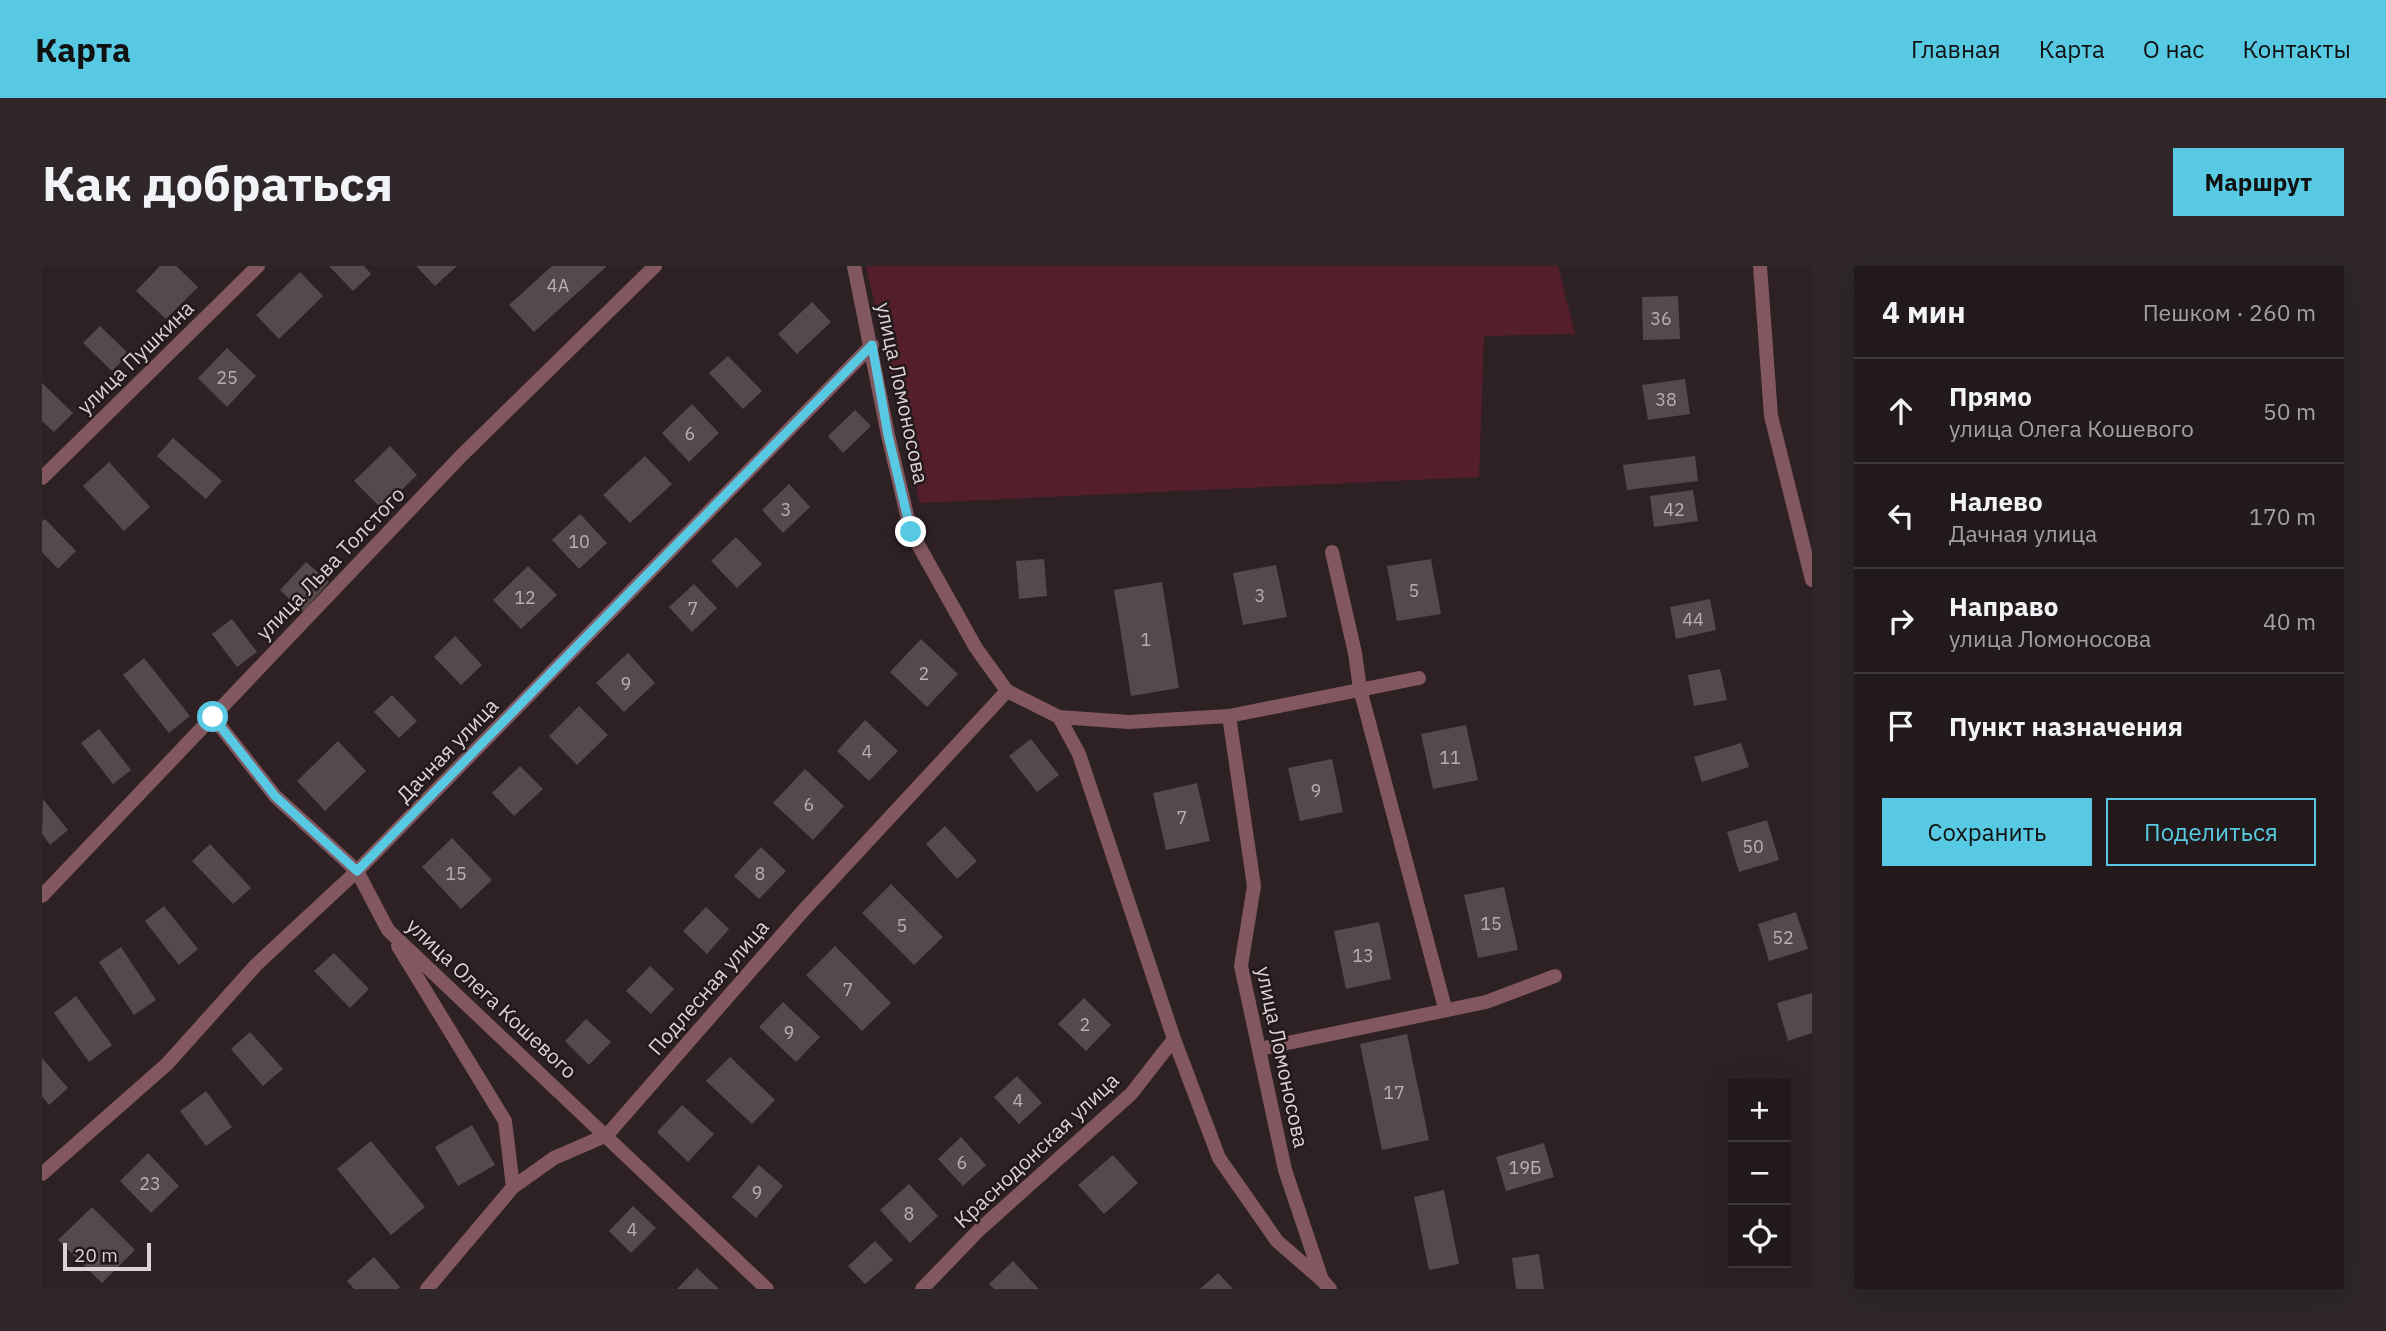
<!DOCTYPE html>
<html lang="ru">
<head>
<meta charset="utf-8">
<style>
	body { margin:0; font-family:"IBM Plex Sans",sans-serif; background:#2e2628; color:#f1f3f6 }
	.controls { position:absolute; right:21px; bottom:21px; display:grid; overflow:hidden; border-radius:0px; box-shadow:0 7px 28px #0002 }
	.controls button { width:63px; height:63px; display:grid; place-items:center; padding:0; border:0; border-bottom:2px solid #3f383a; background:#22191b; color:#f1f3f6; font:35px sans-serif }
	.scale { position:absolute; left:21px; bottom:18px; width:88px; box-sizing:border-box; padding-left:7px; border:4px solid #dad2d3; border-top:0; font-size:19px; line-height:24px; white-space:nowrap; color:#dad2d3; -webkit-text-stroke:5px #23181a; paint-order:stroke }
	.stop { position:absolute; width:21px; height:21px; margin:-16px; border:5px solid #58c9e3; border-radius:50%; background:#fff }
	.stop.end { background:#58c9e3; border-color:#fff; box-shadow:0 2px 7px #0008 }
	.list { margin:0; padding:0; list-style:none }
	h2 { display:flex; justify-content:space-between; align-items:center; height:91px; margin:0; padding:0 28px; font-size:30px }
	h2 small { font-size:23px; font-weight:400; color:#a2a0a3 }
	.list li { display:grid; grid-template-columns:46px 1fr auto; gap:21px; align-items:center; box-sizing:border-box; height:105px; padding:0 28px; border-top:2px solid #3f383a }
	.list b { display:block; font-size:26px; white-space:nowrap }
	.list p { margin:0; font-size:23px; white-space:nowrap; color:#a2a0a3 }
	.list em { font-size:23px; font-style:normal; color:#a2a0a3 }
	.actions { display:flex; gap:14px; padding:21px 28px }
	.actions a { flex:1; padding:16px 0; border:2px solid #58c9e3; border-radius:0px; text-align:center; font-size:24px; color:#58c9e3 }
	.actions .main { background:#58c9e3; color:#111 }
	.icon { flex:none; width:38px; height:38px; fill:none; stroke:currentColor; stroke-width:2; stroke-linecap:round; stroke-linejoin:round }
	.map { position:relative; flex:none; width:1770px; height:1023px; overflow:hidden; border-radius:0px }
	header { display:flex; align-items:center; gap:42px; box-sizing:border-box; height:98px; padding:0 35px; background:#58c9e3; color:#111 }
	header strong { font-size:33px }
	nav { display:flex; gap:38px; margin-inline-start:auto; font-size:24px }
	.intro { display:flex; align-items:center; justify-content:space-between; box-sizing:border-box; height:168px; padding:0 42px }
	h1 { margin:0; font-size:49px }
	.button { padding:18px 32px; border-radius:0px; background:#58c9e3; color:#111; font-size:24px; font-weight:700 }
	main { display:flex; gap:42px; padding:0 42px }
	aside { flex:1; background:#22191b; border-radius:0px; box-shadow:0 7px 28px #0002 }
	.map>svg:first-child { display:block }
</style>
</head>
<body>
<header>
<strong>Карта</strong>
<nav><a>Главная</a><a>Карта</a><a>О нас</a><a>Контакты</a></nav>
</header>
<div class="intro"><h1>Как добраться</h1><a class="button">Маршрут</a></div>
<main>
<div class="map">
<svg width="1770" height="1023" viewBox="0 0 1770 1023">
	<rect width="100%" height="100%" fill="#2d2124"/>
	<polygon fill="#551e2d" points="824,0 1516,0 1533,68 1442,70 1437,211 878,237"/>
	<g fill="#56494b">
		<polygon points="118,0 134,0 156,21 124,53 94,25"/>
		<polygon points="287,0 322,0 329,8 311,25"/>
		<polygon points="374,0 415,0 393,20"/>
		<polygon points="510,0 565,0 492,66 467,39"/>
		<polygon points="258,6 281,30 237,73 214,49"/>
		<polygon points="1636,30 1638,73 1601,74 1600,31"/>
		<polygon points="770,36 789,56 755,88 736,68"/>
		<polygon points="58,60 87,88 70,105 41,77"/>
		<polygon points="185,82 214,110 185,141 156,112"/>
		<polygon points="686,90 720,125 701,143 667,107"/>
		<polygon points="1643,113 1648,148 1606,154 1600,119"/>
		<polygon points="0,117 31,147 12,166 0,155"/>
		<polygon points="650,138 677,167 647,196 620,167"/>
		<polygon points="813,144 829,160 801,187 786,170"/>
		<polygon points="131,172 180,215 164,233 115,190"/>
		<polygon points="348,180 375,209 340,243 312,215"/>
		<polygon points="603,190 630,218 588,257 561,229"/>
		<polygon points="1653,190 1656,215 1585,224 1581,199"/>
		<polygon points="67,196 108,241 82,265 41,220"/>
		<polygon points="747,218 768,241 741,267 720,244"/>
		<polygon points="1651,224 1656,255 1612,261 1608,230"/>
		<polygon points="538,248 565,277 537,303 510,274"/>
		<polygon points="3,253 34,285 16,303 0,286 0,255"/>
		<polygon points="694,271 720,298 695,322 669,295"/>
		<polygon points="1002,293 1005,330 977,333 974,295"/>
		<polygon points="1389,293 1399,348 1355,355 1345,300"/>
		<polygon points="264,296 287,316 261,346 238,324"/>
		<polygon points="1234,299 1245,351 1201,359 1191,307"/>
		<polygon points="486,300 515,329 479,363 451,334"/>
		<polygon points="1120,316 1137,422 1089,430 1072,324"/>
		<polygon points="652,318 675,342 650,366 627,341"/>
		<polygon points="1668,333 1674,364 1634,373 1628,341"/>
		<polygon points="190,353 215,386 195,401 170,368"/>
		<polygon points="413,370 440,399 419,419 392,391"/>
		<polygon points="879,373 916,408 885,441 848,406"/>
		<polygon points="586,387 613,417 582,446 554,417"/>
		<polygon points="102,392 148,450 127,467 81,409"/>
		<polygon points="1678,403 1685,434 1652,440 1646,409"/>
		<polygon points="350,429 375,455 357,472 332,446"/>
		<polygon points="537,440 566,469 535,499 507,470"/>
		<polygon points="823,454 856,485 827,515 795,485"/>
		<polygon points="1424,459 1436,514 1391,523 1379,468"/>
		<polygon points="57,463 89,504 71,518 39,477"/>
		<polygon points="989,473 1017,509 995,526 967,490"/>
		<polygon points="296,475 324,505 283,545 255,515"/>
		<polygon points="1699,477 1707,501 1660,516 1652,491"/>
		<polygon points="1290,493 1301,546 1258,555 1246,502"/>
		<polygon points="478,500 501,523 472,550 450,527"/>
		<polygon points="763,503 802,540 771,574 731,537"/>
		<polygon points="1155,517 1168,575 1124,584 1111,527"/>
		<polygon points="1,533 26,564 8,579 0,568"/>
		<polygon points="1725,554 1737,594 1697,606 1685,566"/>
		<polygon points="903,560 935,595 915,613 884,578"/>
		<polygon points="410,572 450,614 419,643 380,601"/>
		<polygon points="168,578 209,622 191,638 150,595"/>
		<polygon points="719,581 744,605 717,633 692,610"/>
		<polygon points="849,618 901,671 872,699 820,647"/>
		<polygon points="1462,621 1476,684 1436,692 1422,629"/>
		<polygon points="122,640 156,683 137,699 103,655"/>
		<polygon points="664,641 687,663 665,688 641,665"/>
		<polygon points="1754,646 1766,683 1727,695 1716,658"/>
		<polygon points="1337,656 1349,713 1304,723 1292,665"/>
		<polygon points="793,680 849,737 820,765 764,709"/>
		<polygon points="79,681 114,734 92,749 57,696"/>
		<polygon points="292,687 327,723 308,742 272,705"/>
		<polygon points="608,700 632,723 609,748 584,725"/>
		<polygon points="1770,727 1770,767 1746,775 1735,737"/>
		<polygon points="34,730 70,779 47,796 12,747"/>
		<polygon points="1042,732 1069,759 1044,785 1016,758"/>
		<polygon points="741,736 778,771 754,796 717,761"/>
		<polygon points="544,753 569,776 547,799 523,775"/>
		<polygon points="208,766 241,803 221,820 189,783"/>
		<polygon points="1365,768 1387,874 1340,884 1318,778"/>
		<polygon points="688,791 733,834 710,858 664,815"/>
		<polygon points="0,792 26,822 7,839 0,830"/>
		<polygon points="975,810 1000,837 977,858 952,831"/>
		<polygon points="164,825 190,861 164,880 138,845"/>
		<polygon points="640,839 672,868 646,896 615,866"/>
		<polygon points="430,859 453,899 416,920 393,881"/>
		<polygon points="919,871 944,899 921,920 896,893"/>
		<polygon points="329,875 383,941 349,969 295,903"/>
		<polygon points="1502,877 1512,911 1464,925 1454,891"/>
		<polygon points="106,887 137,920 109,947 78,915"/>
		<polygon points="1071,889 1096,917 1062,948 1036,919"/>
		<polygon points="717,899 741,920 714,952 690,931"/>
		<polygon points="867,918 896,950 868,977 838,944"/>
		<polygon points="1402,924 1417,998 1387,1004 1372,931"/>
		<polygon points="591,940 614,962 589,987 567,965"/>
		<polygon points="50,941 93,984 60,1017 16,974"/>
		<polygon points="833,975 851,994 823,1018 806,1000"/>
		<polygon points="1497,988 1502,1023 1474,1023 1470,992"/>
		<polygon points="332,991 358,1021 356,1023 312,1023 305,1015"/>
		<polygon points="971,995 997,1023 952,1023 947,1018"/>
		<polygon points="655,1002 677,1023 635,1023"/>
		<polygon points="1176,1007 1191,1023 1158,1023"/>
	</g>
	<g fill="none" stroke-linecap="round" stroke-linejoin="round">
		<g stroke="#825760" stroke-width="14">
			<polyline points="1290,286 1313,387 1318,423 1403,742"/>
			<polyline points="1217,783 1444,736 1513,710"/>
		</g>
		<g stroke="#825760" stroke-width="14">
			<polyline points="812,0 846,169 869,266 934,382 965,425 1017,451 1087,456 1187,450 1377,412"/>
			<polyline points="1718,0 1729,150 1770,314"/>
			<polyline points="0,212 216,0"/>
			<polyline points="1187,450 1212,620 1199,700 1243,904 1280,1014 1288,1023"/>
			<polyline points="171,451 233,530 315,605 346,664 725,1023"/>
			<polyline points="1017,451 1037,488 1132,773 1177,892 1235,975 1280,1014"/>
			<polyline points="0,630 419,190 613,0"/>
			<polyline points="356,680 463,855 471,921"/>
			<polyline points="0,908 125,798 214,699 315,605 830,79"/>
			<polyline points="385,1023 471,921 512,892 565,869 760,646 965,425"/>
			<polyline points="880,1023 937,964 1089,828 1132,773"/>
		</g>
	</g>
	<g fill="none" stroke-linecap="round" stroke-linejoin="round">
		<polyline stroke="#58c9e3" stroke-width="9" points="171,451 233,530 315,605 830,79 846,169 869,266"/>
	</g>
	<g text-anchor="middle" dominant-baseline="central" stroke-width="5" stroke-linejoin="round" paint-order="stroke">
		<g font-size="18" fill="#b9b0b1">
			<text x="516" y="19">4А</text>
			<text x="1619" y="52">36</text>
			<text x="185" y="111">25</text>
			<text x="1624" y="133">38</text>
			<text x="648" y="167">6</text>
			<text x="744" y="243">3</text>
			<text x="1632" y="243">42</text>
			<text x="537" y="275">10</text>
			<text x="1372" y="324">5</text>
			<text x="1218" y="329">3</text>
			<text x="483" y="331">12</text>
			<text x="651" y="342">7</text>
			<text x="1651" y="353">44</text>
			<text x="1104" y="373">1</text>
			<text x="882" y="407">2</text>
			<text x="584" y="417">9</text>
			<text x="825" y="485">4</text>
			<text x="1408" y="491">11</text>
			<text x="1274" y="524">9</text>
			<text x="767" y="538">6</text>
			<text x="1140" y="551">7</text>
			<text x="1711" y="580">50</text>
			<text x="414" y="607">15</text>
			<text x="718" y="607">8</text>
			<text x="1449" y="657">15</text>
			<text x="860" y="659">5</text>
			<text x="1741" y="671">52</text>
			<text x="1321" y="689">13</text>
			<text x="806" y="723">7</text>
			<text x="1043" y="758">2</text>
			<text x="747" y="766">9</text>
			<text x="1352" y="826">17</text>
			<text x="976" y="834">4</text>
			<text x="920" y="896">6</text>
			<text x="1483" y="901">19Б</text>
			<text x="108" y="917">23</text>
			<text x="715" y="926">9</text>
			<text x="867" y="947">8</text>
			<text x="590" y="963">4</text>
		</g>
		<g font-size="21" fill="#dad2d3" stroke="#23181a">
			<text transform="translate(93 91) rotate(-44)">улица Пушкина</text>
			<text transform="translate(861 127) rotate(78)">улица Ломоносова</text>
			<text transform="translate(288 297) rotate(-46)">улица Льва Толстого</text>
			<text transform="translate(405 484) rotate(-46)">Дачная улица</text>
			<text transform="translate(666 721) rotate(-49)">Подлесная улица</text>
			<text transform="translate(450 732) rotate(43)">улица Олега Кошевого</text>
			<text transform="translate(1241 791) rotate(78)">улица Ломоносова</text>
			<text transform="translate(994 884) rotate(-43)">Краснодонская улица</text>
		</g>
	</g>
</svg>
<div class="controls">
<button>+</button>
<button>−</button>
<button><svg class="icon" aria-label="locate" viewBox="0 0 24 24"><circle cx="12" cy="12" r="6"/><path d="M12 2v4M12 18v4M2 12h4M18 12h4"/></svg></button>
</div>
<div class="scale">20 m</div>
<div class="stop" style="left:171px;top:451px"></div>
<div class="stop end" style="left:869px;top:266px"></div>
</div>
<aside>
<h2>4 мин<small>Пешком · 260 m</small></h2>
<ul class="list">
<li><svg class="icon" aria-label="ahead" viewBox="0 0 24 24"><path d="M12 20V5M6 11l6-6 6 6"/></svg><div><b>Прямо</b><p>улица Олега Кошевого</p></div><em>50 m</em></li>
<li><svg class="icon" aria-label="left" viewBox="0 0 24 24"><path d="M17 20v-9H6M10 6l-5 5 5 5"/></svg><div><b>Налево</b><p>Дачная улица</p></div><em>170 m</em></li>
<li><svg class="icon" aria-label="right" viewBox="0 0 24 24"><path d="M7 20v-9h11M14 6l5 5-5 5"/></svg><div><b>Направо</b><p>улица Ломоносова</p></div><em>40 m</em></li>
<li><svg class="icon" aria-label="arrive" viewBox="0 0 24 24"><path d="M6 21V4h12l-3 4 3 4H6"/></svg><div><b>Пункт назначения</b></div></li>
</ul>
<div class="actions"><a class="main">Сохранить</a><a>Поделиться</a></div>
</aside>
</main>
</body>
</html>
